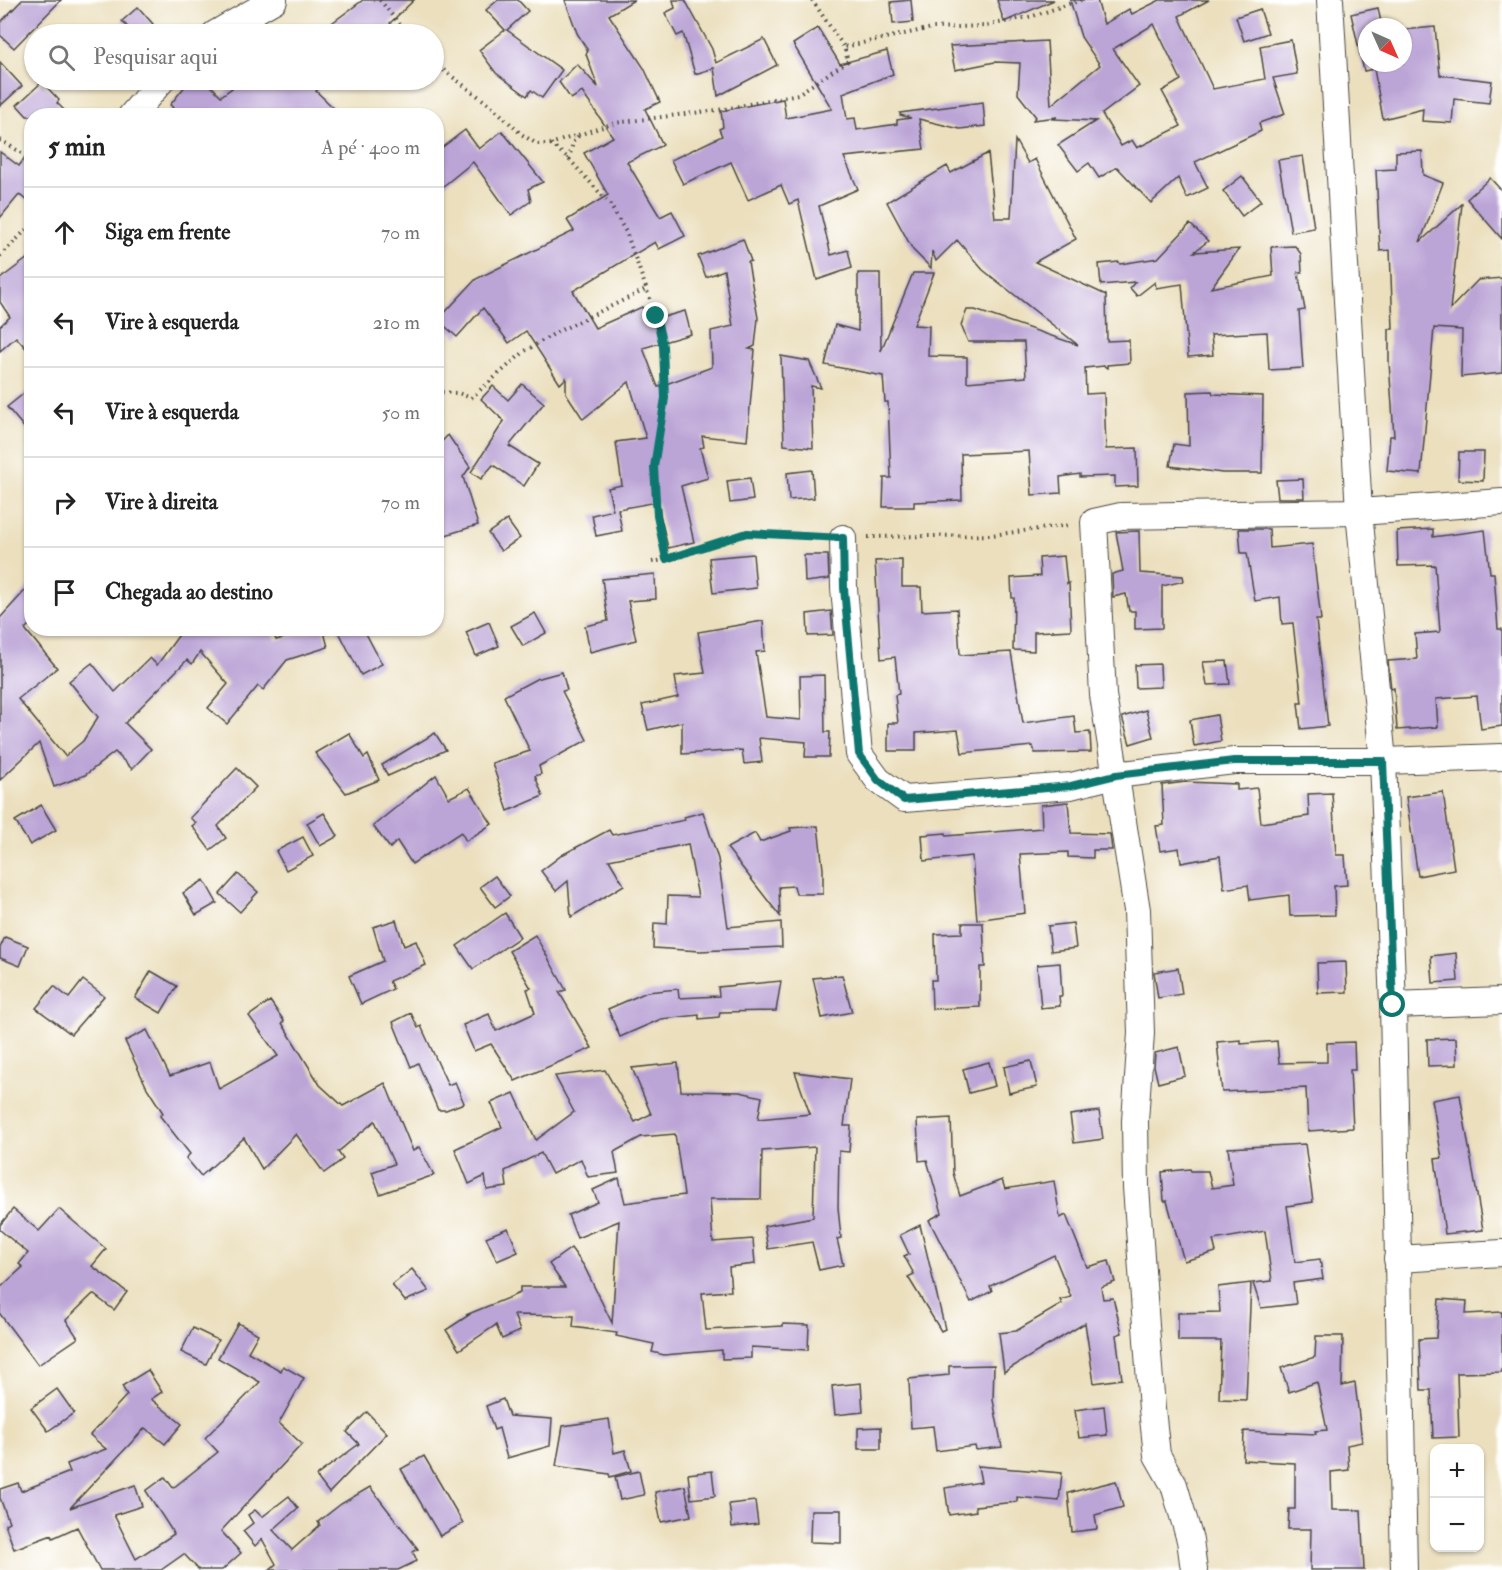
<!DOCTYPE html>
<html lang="pt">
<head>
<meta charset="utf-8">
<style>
	body { margin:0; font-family:"IM FELL Double Pica",serif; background:#f6f6f6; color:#222 }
	.controls { position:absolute; right:18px; bottom:18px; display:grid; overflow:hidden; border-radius:12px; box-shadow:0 2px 4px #0004 }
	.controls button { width:54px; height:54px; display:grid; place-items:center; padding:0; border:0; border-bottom:2px solid #e0e0e0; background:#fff; color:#222; font:30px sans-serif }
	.compass { position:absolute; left:1358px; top:18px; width:54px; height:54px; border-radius:50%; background:#fff; box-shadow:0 2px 4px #0004; rotate:135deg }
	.stop { position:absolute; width:18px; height:18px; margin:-14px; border:4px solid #0f766e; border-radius:50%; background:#fff }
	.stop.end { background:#0f766e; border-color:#fff; box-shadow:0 2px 6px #0008 }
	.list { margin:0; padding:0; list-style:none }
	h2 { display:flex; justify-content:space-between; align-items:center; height:78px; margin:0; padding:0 24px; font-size:26px }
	h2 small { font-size:20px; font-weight:400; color:#767676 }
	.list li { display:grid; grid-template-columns:39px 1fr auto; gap:18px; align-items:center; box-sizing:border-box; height:90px; padding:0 24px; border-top:2px solid #e0e0e0 }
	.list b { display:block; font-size:22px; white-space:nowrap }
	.list em { font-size:20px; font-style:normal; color:#767676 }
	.icon { flex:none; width:33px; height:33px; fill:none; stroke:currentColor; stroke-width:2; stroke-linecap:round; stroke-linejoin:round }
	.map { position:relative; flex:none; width:1502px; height:1570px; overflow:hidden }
	.search { position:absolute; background:#fff; box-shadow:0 2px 4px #0004; left:24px; top:24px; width:420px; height:66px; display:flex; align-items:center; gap:15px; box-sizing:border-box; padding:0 21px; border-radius:33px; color:#767676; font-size:22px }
	.panel { position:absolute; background:#fff; box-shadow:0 2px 4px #0004; left:24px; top:108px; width:420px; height:528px; border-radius:24px }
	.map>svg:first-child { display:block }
</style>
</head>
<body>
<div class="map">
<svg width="1502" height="1570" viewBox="0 0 1502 1570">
	<rect width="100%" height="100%" fill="#fff"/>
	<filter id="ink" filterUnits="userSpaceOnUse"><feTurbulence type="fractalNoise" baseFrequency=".0167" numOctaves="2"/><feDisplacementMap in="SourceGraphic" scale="12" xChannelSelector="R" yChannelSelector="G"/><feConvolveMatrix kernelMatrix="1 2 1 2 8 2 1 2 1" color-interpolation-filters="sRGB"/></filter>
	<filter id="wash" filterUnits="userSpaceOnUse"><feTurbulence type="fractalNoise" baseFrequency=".008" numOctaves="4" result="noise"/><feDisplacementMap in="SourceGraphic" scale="24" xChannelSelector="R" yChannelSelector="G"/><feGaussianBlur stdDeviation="1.35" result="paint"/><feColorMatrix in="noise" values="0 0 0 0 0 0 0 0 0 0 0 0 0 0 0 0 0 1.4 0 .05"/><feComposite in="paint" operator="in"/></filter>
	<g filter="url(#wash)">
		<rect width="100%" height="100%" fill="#ebdfbd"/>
		<g id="blocks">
			<g fill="#bba4d6" fill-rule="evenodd">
				<polygon points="22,0 61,0 14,48 0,35 0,23"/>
				<polygon points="363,0 414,0 390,23 398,34 317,34"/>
				<polygon points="498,0 518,0 528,11 507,30 562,70 542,98 531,90 527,96 496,73 479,50 505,30 486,10"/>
				<polygon points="565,0 634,0 609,15 644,68 660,102 645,109 663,145 627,162 660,217 672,211 685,236 659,249 655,242 573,291 595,328 642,307 649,321 685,311 691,334 643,348 658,387 712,367 711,331 733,326 724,270 706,277 698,256 743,239 751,261 748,262 758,318 755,346 749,349 755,350 747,441 702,436 704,447 700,448 708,478 681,486 694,542 668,548 657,502 618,509 622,531 596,536 592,515 613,510 608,488 622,485 616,442 646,438 629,382 583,419 566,393 566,378 560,384 526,331 509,343 483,308 457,337 438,320 476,279 574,231 567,220 608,195 584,153 613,137 582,92 571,99 559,82 577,64 598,87 586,54 588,51 577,33"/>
				<polygon points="673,0 685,0 712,49 716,63 764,39 777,65 718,96 714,68 695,74 683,33 677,36 665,13 675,8"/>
				<polygon points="911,0 913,22 893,24 891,2"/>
				<polygon points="997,0 1054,0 1004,22"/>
				<path d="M1070,0h27l7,24 25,-15 3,5 28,-14h49l-30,16 34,73 52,-10 -5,-33 31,-6 6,34 -24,4 12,36 -26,9 2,8 -66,31 13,26 -21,10 -9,-20 -27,25 -34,-36 -18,11 -10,-15 -11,8 -20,-26 38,-24 -43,-2 4,-2 -24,3 3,-3 -18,-23 2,-31 -25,-1 -40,8 -5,-24 97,-5 4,64 49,-40 -19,-28zM1154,24l27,56 -19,11 19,35 -44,22 -5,-8 -11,6 -19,-32 37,-28 -26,-37z"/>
				<polygon points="138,7 153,24 142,34 134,34 122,21"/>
				<polygon points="1378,8 1382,27 1367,27 1367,63 1403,63 1403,30 1435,27 1440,75 1492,81 1489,103 1454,99 1452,123 1422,121 1423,109 1383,119 1374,69 1364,71 1351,14"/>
				<polygon points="1260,9 1268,33 1244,41 1236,17"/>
				<polygon points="818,28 840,64 887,51 893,74 843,93 847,119 855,118 857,130 897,124 897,120 911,118 900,115 900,113 983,102 985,126 960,129 919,119 924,149 844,157 858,189 819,206 831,255 848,250 852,268 817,280 798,200 789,204 781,185 748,200 731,162 683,184 671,160 722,136 719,129 723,127 721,111 783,99 786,118 832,109 793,44"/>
				<polygon points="0,62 22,86 0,106"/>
				<polygon points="190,80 205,80 221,96 232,88 227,80 329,80 316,91 342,116 166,116 173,107 170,105"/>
				<polygon points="42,82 59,100 57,103 70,116 27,116 17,105"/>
				<polygon points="465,130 479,149 502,131 543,182 528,189 531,201 511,215 473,162 436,192 436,152"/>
				<polygon points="1015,140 1028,163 1035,159 1076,239 1035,262 1106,295 1107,341 1129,340 1130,363 1107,365 1107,368 1104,366 1085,368 1086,394 1104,393 1106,449 1137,448 1138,486 1115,487 1115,476 1080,477 1080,474 1060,477 1061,493 1032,495 1029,451 961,454 962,500 914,502 914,507 883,507 884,478 891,478 888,402 885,402 883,376 825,365 835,325 858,331 858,273 880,273 881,351 913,273 934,273 914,325 929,326 928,356 967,357 967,382 1026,377 1024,342 968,342 961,325 967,310 975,310 1078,345 983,270 957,240 936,261 932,251 931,268 913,250 887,202 947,166 951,173 988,153 995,218 1011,218"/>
				<polygon points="32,147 32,203 19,195 0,218 0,152 19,166"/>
				<polygon points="1422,151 1423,175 1443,183 1420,242 1462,204 1450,309 1478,280 1502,278 1502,373 1461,377 1462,330 1434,328 1421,474 1387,471 1390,436 1394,436 1389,362 1389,329 1393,329 1390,250 1380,251 1376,170 1396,169 1396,152"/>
				<polygon points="1303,156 1314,228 1291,232 1278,160"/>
				<polygon points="1242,176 1261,201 1242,216 1223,191"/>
				<polygon points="1490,178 1502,191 1502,239 1467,199"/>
				<polygon points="1190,224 1208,241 1194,252 1239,249 1211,288 1273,276 1271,247 1295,246 1301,254 1302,272 1298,272 1305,310 1299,311 1303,368 1269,370 1267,332 1211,335 1213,355 1188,357 1182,284 1156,288 1155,282 1137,296 1130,288 1135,282 1101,285 1099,264 1119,262 1120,264 1158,258"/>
				<polygon points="32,255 32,355 16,337 0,351 0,326 10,317 0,302 0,279"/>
				<polygon points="781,356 809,361 821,388 811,386 813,448 784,445"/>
				<polygon points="522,384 544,403 509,446 538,464 524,486 493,465 481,479 471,472 504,421 481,399 493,386 508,400"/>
				<polygon points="32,387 32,437 7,407"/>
				<polygon points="1212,391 1213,394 1263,396 1262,473 1222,473 1170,466 1174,444 1189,446 1188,392"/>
				<polygon points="448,435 470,467 463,477 478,525 436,538 436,448"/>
				<polygon points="1459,452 1484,452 1483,481 1458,480"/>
				<polygon points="812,470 814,498 789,500 787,473"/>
				<polygon points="750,478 753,500 730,503 727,481"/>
				<polygon points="1303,479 1304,498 1278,498 1276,480"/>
				<polygon points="507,520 520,538 501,551 488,533"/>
				<polygon points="1239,529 1269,529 1270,548 1312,544 1321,620 1316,620 1328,726 1301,729 1298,703 1302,703 1293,623 1282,624 1280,597 1255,601 1247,553 1241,553"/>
				<polygon points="1433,529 1433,537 1485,530 1490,573 1494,573 1498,629 1502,629 1502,726 1481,729 1477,696 1436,699 1438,727 1397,730 1394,688 1391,689 1388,661 1417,659 1415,634 1440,632 1435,565 1398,566 1397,531"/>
				<polygon points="1139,531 1140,573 1183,576 1184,581 1162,586 1162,628 1135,629 1135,611 1129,611 1126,594 1113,597 1112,574 1123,571 1116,532"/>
				<polygon points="753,554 756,588 713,593 709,558"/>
				<polygon points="804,555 828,555 829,579 805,582"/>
				<polygon points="1064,556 1067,584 1069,583 1071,630 1034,632 1034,651 1013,650 1014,598 1012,598 1011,578 1040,576 1039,558"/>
				<polygon points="902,560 902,587 921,587 922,611 957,609 960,655 1011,652 1023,723 1074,716 1076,733 1090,732 1091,752 1035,753 1033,746 962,753 958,730 916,733 916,751 888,751 888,723 898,723 895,695 899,694 895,657 881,659 875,561"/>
				<polygon points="655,574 656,599 628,601 636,640 590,652 585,626 608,621 602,579"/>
				<polygon points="32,583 32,622 25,629 57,668 18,699 65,756 83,741 98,717 69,681 92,663 115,692 150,658 157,665 184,628 272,628 276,640 323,628 328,647 287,660 263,690 258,686 227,724 208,708 228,684 200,652 192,664 187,660 125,723 151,749 132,769 115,752 85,775 54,787 39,743 0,780 0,618"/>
				<polygon points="831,611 833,635 808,636 807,614"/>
				<polygon points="535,613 546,633 523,646 511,626"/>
				<polygon points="763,621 765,651 756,652 766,717 801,720 800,676 824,675 825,732 830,732 829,757 805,757 806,742 759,738 762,762 744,764 742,750 682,754 682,722 648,730 642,705 678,697 675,676 705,673 698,632"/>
				<polygon points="489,622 499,646 476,656 466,632"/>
				<polygon points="337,628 363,628 382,664 361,675"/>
				<polygon points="1227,661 1230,684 1207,685 1203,662"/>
				<polygon points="1160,664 1161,687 1136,688 1135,665"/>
				<polygon points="562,672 567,690 562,691 587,740 539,766 541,774 535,776 543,796 508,811 492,763 530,751 504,696 536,679"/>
				<polygon points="1146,710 1153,737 1130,744 1122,717"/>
				<polygon points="1217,715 1221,741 1194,746 1190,720"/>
				<polygon points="349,733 364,758 368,755 379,780 346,793 315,753"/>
				<polygon points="435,733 446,750 388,776 382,765"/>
				<polygon points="237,768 256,787 218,826 226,838 210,850 192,826 196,823 190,818"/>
				<polygon points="436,775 449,798 469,788 492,824 466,841 461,832 412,864 397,841 390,848 373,826"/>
				<polygon points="1186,782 1237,784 1237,790 1257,788 1261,823 1309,816 1308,794 1332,793 1336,855 1345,855 1347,885 1334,886 1335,915 1290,916 1289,895 1250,900 1248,885 1224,889 1220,856 1181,863 1179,848 1160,851 1156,826 1164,825 1162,785"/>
				<polygon points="1443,792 1454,869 1418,876 1406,797"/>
				<polygon points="1068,802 1071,833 1110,834 1112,850 1093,850 1093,858 1068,857 1068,852 1020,854 1025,913 977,920 972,856 924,861 922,835 946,833 946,836 1042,828 1041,805"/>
				<polygon points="41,805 56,830 30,845 15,821"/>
				<polygon points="703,812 718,859 728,927 781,922 782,947 700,951 653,948 654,923 667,924 668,896 698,897 688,844 609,860 624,885 571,917 568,881 556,891 541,871 562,855 609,830 612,835 685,820 684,817"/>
				<polygon points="324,813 338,836 320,846 307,823"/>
				<polygon points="818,826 823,869 823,894 796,894 794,886 779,887 780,916 727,848 755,833 760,842 791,831 790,828"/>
				<polygon points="303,837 313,856 286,870 276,851"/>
				<polygon points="238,874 258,892 240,912 220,894"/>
				<polygon points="495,876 510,896 495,907 480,887"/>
				<polygon points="204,880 217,903 196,915 183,893"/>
				<polygon points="505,913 520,937 473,969 457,946"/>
				<polygon points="396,920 404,946 416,941 426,965 389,981 393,989 361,1004 349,976 383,961 373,927"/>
				<polygon points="962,923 983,923 985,967 980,967 980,1007 932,1009 931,980 936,980 935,934 962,933"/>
				<polygon points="1073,923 1076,948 1051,951 1048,926"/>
				<polygon points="535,935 566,990 559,992 592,1048 515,1081 491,1044 474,1051 463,1025 489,1014 496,1031 535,1013 527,989 531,988 509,951"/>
				<polygon points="5,937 28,946 20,966 0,958 0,948"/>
				<polygon points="1456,953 1458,981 1433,983 1431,956"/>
				<polygon points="1346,962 1347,992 1318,993 1317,963"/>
				<polygon points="1060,963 1062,996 1059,996 1060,1006 1041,1008 1037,965"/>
				<polygon points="1178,968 1182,994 1158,998 1154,972"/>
				<polygon points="151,971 177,986 161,1013 135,998"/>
				<polygon points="842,975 852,1012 822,1018 813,978"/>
				<polygon points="83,980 104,996 71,1034 36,1008 54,986 69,998"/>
				<polygon points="781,981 776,1011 720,1012 719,1017 699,1019 699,1015 661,1019 620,1037 608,1009 647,992 678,989 679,998 719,996 718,987"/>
				<polygon points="270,1001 284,1021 282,1023 320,1085 343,1106 385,1083 413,1151 419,1147 434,1175 380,1194 372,1172 394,1164 375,1121 338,1152 343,1159 324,1173 296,1134 262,1169 244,1138 201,1176 186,1158 190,1154 160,1116 163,1113 147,1088 125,1041 147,1030 170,1076 210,1062 219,1089 278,1056 249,1016"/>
				<polygon points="411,1013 418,1028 421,1026 448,1085 455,1082 464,1103 446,1110 438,1110 418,1063 411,1067 393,1022"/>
				<polygon points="1456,1038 1457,1065 1428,1066 1427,1039"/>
				<polygon points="1241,1040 1241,1044 1277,1041 1279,1063 1327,1062 1327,1043 1354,1042 1355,1070 1350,1070 1353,1128 1308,1131 1306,1088 1222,1092 1217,1042"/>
				<polygon points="1179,1047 1185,1076 1158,1083 1154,1066 1155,1053"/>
				<polygon points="1031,1061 1037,1087 1009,1093 1004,1067"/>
				<polygon points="989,1062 995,1086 969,1093 963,1069"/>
				<polygon points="678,1063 681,1091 740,1092 762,1097 758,1119 810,1114 795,1072 850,1079 844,1126 851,1126 849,1152 839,1151 838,1207 841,1238 837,1239 843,1265 819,1270 812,1242 768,1249 764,1226 813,1217 815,1147 762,1151 761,1199 710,1199 713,1242 753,1239 755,1264 729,1267 731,1291 702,1293 706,1330 783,1326 783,1324 809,1325 808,1350 751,1347 751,1358 722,1359 722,1350 664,1355 652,1352 654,1344 616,1336 617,1333 573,1327 574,1316 514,1315 520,1331 502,1339 496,1325 459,1350 446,1330 469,1315 466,1315 520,1293 520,1287 565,1287 549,1264 571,1248 584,1266 612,1323 619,1221 577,1238 568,1215 598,1202 593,1190 619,1178 625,1203 684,1195 675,1134 641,1137 614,1152 618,1173 588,1177 581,1159 552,1174 541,1153 505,1171 507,1187 487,1190 485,1176 469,1184 455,1149 502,1127 491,1103 514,1093 536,1140 574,1112 555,1076 605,1070 635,1122 651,1114 632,1068"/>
				<polygon points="1460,1095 1483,1230 1445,1234 1435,1159 1442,1158 1432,1100"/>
				<polygon points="1099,1111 1103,1139 1074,1143 1070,1115"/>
				<polygon points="951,1118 953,1173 960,1196 1002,1180 1005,1189 1054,1181 1060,1218 1066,1215 1087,1267 1109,1261 1115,1282 1101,1287 1103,1299 1113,1298 1122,1333 1116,1335 1122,1379 1094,1383 1085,1323 1004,1372 999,1333 1016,1331 1062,1304 1060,1300 1071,1297 1054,1255 990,1286 992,1291 971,1302 929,1220 942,1213 927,1160 919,1161 917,1120"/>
				<polygon points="1305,1144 1313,1202 1287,1206 1295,1262 1320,1259 1323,1279 1293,1283 1296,1304 1261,1308 1253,1283 1272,1281 1265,1231 1213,1240 1216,1252 1184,1261 1167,1201 1164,1201 1162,1172 1190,1169 1191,1171 1208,1171 1212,1188 1233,1185 1228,1148"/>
				<polygon points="13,1209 39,1231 59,1209 106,1249 92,1266 127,1292 114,1310 93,1294 66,1320 78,1338 38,1365 0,1314 0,1288 23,1267 19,1264 28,1253 0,1230 0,1225"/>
				<polygon points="920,1225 945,1329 941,1331 908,1277 914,1274 904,1256 909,1254 900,1235"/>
				<polygon points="508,1228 518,1252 497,1261 486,1237"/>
				<polygon points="412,1269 429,1291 405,1301 392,1285"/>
				<polygon points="1251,1283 1246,1400 1219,1399 1221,1341 1178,1341 1178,1313 1220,1312 1218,1287"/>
				<polygon points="1439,1299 1467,1301 1466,1314 1502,1312 1502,1372 1457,1373 1459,1437 1433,1438 1431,1390 1421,1390 1419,1339 1436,1338"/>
				<polygon points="238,1323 258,1334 248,1352 281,1371 283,1366 304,1378 279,1423 302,1444 221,1531 241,1553 222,1570 199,1570 184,1554 161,1570 100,1570 77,1527 53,1538 52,1535 14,1549 5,1524 9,1522 0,1498 0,1489 18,1483 21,1491 70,1472 67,1464 106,1449 90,1435 127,1395 122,1386 148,1370 162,1392 151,1399 182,1424 165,1444 145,1428 70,1508 135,1485 142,1506 114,1515 136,1559 174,1534 146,1491 165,1477 173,1488 218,1452 205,1438 260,1382 218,1358"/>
				<polygon points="193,1328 218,1340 206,1364 181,1352"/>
				<polygon points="1316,1336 1343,1336 1342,1386 1355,1383 1362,1442 1347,1445 1349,1470 1331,1472 1332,1510 1361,1510 1364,1570 1310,1570 1311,1529 1288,1529 1289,1509 1295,1509 1295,1463 1243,1460 1244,1431 1316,1434 1315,1431 1327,1430 1317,1382 1289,1392 1281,1368 1315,1357"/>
				<polygon points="994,1365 993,1400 1002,1447 976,1450 975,1446 936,1451 933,1426 911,1428 909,1379 949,1375 949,1366"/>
				<polygon points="861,1383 863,1412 835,1415 832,1386"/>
				<polygon points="57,1389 74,1413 48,1431 31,1408"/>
				<polygon points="503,1399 509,1416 552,1419 550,1446 507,1458 499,1428 494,1430 486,1406"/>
				<polygon points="1104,1406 1107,1435 1079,1438 1075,1410"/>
				<polygon points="367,1412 387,1433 329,1493 316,1476 359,1444 347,1432"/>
				<polygon points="609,1419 614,1453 625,1450 631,1471 610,1477 609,1474 556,1466 563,1426"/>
				<polygon points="881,1427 881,1449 858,1449 858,1428"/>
				<polygon points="424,1456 463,1523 440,1536 401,1469"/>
				<polygon points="978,1466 1062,1473 1059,1501 1017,1497 1017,1502 975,1506 976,1511 949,1515 945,1488 981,1482"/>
				<polygon points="639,1471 644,1495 620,1500 615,1477"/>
				<polygon points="712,1471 715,1496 691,1499 688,1474"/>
				<polygon points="1116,1481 1123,1507 1095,1515 1097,1529 1072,1532 1068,1493"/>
				<polygon points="685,1486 691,1516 661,1522 655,1492"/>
				<polygon points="370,1487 418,1549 413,1552 417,1561 398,1570 269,1570 276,1564 262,1539 255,1546 243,1531 253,1523 248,1515 255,1510 262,1517 289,1496 298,1508 273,1530 292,1550 320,1525 318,1522 341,1504"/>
				<polygon points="755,1501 758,1524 732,1527 729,1504"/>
				<polygon points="811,1510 841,1510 841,1543 810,1542"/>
			</g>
		</g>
	</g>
	<g filter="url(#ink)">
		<use href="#blocks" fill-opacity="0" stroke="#484641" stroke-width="1.5"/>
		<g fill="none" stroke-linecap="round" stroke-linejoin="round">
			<defs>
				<g id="street">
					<polyline points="1330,0 1359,512 1383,761 1393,1005 1404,1570"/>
					<polyline points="215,34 274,0"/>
					<polyline points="131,116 162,80"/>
					<polyline points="843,538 844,588 859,754 878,780 904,799 1071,786 1115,775 1234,761 1383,761 1502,757"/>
					<polyline points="1393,1005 1502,1001"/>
					<polyline points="1397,1259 1502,1253"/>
					<polyline points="1194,1570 1190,1540 1174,1485 1157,1455 1152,1409 1136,1187 1135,1121 1141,1033 1137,910 1103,695 1094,522 1121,516 1359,512 1502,502"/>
				</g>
			</defs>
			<use href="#street" stroke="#484641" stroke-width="28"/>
			<g stroke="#484641" stroke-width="4" stroke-dasharray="1.5 4.5" stroke-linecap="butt">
				<polyline points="380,0 407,34"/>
				<polyline points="812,0 844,47"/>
				<polyline points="434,63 494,108 521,134 537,144 550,144 615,123 725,109 798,94 848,61 844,47 932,28 985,26 1033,16 1081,0"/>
				<polyline points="0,140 32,159"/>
				<polyline points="551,144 569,159 609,203 626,232 656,316 663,346 665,398 654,467 655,501 666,559"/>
				<polyline points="569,159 573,142 580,134"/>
				<polyline points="0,256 32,224"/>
				<polyline points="436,392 458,393 471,398 525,351 557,332 645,290"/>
				<polyline points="868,537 992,535 1069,525"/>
				<polyline points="652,562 675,558 747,533 818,538"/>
			</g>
			<use href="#street" stroke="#fff" stroke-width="26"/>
		</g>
	</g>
	<g fill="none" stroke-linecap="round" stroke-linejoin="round" filter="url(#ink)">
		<polyline stroke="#0f766e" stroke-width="8" points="656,316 663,346 665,398 654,467 657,516 666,559 747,533 843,538 844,588 859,754 878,780 904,800 1071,786 1116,775 1234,761 1383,761 1393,1005"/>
	</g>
</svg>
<div class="controls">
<button>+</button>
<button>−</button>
</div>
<svg class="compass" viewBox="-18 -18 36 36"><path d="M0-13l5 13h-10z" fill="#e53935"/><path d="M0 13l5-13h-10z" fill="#767676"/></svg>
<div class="stop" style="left:1393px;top:1005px"></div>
<div class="stop end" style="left:656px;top:316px"></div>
<div class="search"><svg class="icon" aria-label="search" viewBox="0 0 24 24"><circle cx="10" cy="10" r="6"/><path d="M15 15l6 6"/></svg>Pesquisar aqui</div>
<section class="panel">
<h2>5 min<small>A pé · 400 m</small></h2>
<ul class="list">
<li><svg class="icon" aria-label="ahead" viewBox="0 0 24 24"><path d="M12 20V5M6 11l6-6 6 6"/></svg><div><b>Siga em frente</b></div><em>70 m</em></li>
<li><svg class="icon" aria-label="left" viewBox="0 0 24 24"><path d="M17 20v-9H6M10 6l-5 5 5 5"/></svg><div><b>Vire à esquerda</b></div><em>210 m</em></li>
<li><svg class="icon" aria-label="left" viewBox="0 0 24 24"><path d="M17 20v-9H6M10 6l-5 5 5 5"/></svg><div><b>Vire à esquerda</b></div><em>50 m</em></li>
<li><svg class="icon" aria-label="right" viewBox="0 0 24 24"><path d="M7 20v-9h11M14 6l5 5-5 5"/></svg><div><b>Vire à direita</b></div><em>70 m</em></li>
<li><svg class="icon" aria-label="arrive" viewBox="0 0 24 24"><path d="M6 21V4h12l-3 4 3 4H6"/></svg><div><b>Chegada ao destino</b></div></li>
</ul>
</section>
</div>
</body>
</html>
